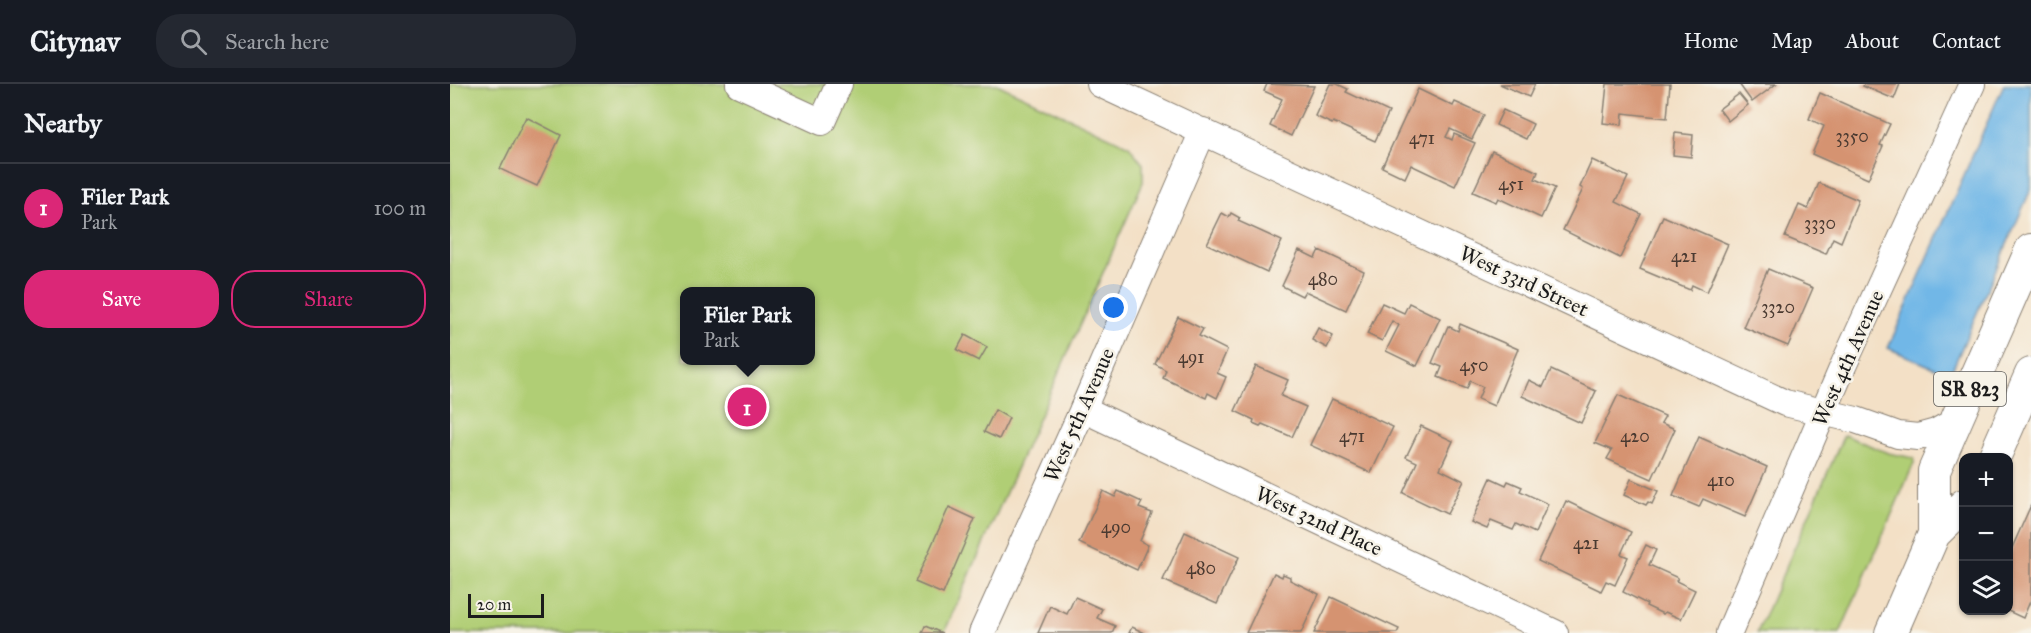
<!DOCTYPE html>
<html lang="en">
<head>
<meta charset="utf-8">
<style>
	body { margin:0; font-family:"IM FELL Great Primer",serif; background:#242831; color:#f1f3f6 }
	.controls { position:absolute; right:18px; bottom:18px; display:grid; overflow:hidden; border-radius:12px; box-shadow:0 2px 4px #0004 }
	.controls button { width:54px; height:54px; display:grid; place-items:center; padding:0; border:0; border-bottom:2px solid #363941; background:#171b24; color:#f1f3f6; font:30px sans-serif }
	.scale { position:absolute; left:18px; bottom:15px; width:76px; box-sizing:border-box; padding-left:6px; border:3px solid #1c1c1c; border-top:0; font-size:16px; line-height:21px; white-space:nowrap; color:#1c1c1c; -webkit-text-stroke:4px #f7f3e8; paint-order:stroke }
	.you { position:absolute; left:664px; top:224px; width:21px; height:21px; margin:-15px; border:4px solid #fff; border-radius:50%; background:#1a73e8; box-shadow:0 0 0 9px #1a73e833 }
	.badge { display:grid; place-items:center; width:39px; height:39px; border-radius:50%; background:#db2777; color:#fff; font-size:20px; font-weight:700 }
	.pin { position:absolute; translate:-50% -50%; border:3px solid #fff; box-shadow:0 2px 6px #0006 }
	.popup { position:absolute; left:230px; top:203px; width:135px; height:78px; box-sizing:border-box; display:grid; place-content:center; border-radius:12px; background:#171b24; filter:drop-shadow(0 2px 4px #0005); font-size:20px; white-space:nowrap; color:#9ea1a6 }
	.popup b { font-size:22px; color:#f1f3f6 }
	.popup::after { content:''; position:absolute; left:50%; top:100%; margin-left:-12px; border:12px solid transparent; border-top-color:#171b24 }
	.list { margin:0; padding:0; list-style:none }
	h2 { display:flex; justify-content:space-between; align-items:center; height:78px; margin:0; padding:0 24px; font-size:26px }
	h2 small { font-size:20px; font-weight:400; color:#9ea1a6 }
	.list li { display:grid; grid-template-columns:39px 1fr auto; gap:18px; align-items:center; box-sizing:border-box; height:90px; padding:0 24px; border-top:2px solid #363941 }
	.list b { display:block; font-size:22px; white-space:nowrap }
	.list p { margin:0; font-size:20px; white-space:nowrap; color:#9ea1a6 }
	.list em { font-size:20px; font-style:normal; color:#9ea1a6 }
	.actions { display:flex; gap:12px; padding:18px 24px }
	.actions a { flex:1; padding:14px 0; border:2px solid #db2777; border-radius:24px; text-align:center; font-size:21px; color:#db2777 }
	.actions .main { background:#db2777; color:#fff }
	.icon { flex:none; width:33px; height:33px; fill:none; stroke:currentColor; stroke-width:2; stroke-linecap:round; stroke-linejoin:round }
	.map { position:relative; flex:none; width:1581px; height:549px; overflow:hidden }
	header { display:flex; align-items:center; gap:36px; box-sizing:border-box; height:84px; padding:0 30px; background:#171b24; border-bottom:2px solid #363941 }
	header strong { font-size:28px }
	nav { display:flex; gap:33px; margin-inline-start:auto; font-size:21px }
	.search { width:420px; height:54px; background:#242831; display:flex; align-items:center; gap:15px; box-sizing:border-box; padding:0 21px; border-radius:24px; color:#9ea1a6; font-size:22px }
	main { display:flex }
	aside { flex:1; background:#171b24 }
	.map>svg:first-child { display:block }
</style>
</head>
<body>
<header>
<strong>Citynav</strong>
<div class="search"><svg class="icon" aria-label="search" viewBox="0 0 24 24"><circle cx="10" cy="10" r="6"/><path d="M15 15l6 6"/></svg>Search here</div>
<nav><a>Home</a><a>Map</a><a>About</a><a>Contact</a></nav>
</header>
<main>
<aside>
<h2>Nearby<small></small></h2>
<ul class="list">
<li><span class="badge">1</span><div><b>Filer Park</b><p>Park</p></div><em>100 m</em></li>
</ul>
<div class="actions"><a class="main">Save</a><a>Share</a></div>
</aside>
<div class="map">
<svg width="1581" height="549" viewBox="0 0 1581 549">
	<rect width="100%" height="100%" fill="#f7f3e8"/>
	<filter id="ink" filterUnits="userSpaceOnUse"><feTurbulence type="fractalNoise" baseFrequency=".0167" numOctaves="2"/><feDisplacementMap in="SourceGraphic" scale="12" xChannelSelector="R" yChannelSelector="G"/><feConvolveMatrix kernelMatrix="1 2 1 2 8 2 1 2 1" color-interpolation-filters="sRGB"/></filter>
	<filter id="wash" filterUnits="userSpaceOnUse"><feTurbulence type="fractalNoise" baseFrequency=".008" numOctaves="4" result="noise"/><feDisplacementMap in="SourceGraphic" scale="24" xChannelSelector="R" yChannelSelector="G"/><feGaussianBlur stdDeviation="1.35" result="paint"/><feColorMatrix in="noise" values="0 0 0 0 0 0 0 0 0 0 0 0 0 0 0 0 0 1.4 0 .05"/><feComposite in="paint" operator="in"/></filter>
	<g filter="url(#wash)">
		<rect width="100%" height="100%" fill="#f3e0c6"/>
		<g fill="#b0ce75" stroke="#667548" stroke-width="1.5" fill-rule="evenodd">
			<path d="M0,0h547l132,62 14,18v18l-199,451h-494zM234,208h126v68h-126z"/>
			<polygon points="1394,351 1438,369 1464,374 1464,379 1390,549 1307,549"/>
		</g>
		<polygon fill="#71b7e7" stroke="#466a82" stroke-width="1.5" points="1554,0 1581,0 1581,105 1500,291 1438,264"/>
		<g id="blocks">
			<g fill="#d59371">
				<polygon points="817,0 864,2 841,52 820,42 832,15 814,7"/>
				<polygon points="880,0 887,0 898,5 896,8 939,28 925,57 883,38 882,40 865,32"/>
				<polygon points="1050,0 1085,0 1079,13"/>
				<polygon points="1157,0 1220,0 1217,34 1173,29 1172,41 1153,39"/>
				<polygon points="1289,0 1326,0 1302,18"/>
				<polygon points="1414,0 1450,0 1444,15 1413,2"/>
				<polygon points="968,5 1003,22 1005,18 1034,31 1022,55 1000,45 996,53 1002,56 1004,50 1025,59 1005,102 961,81 955,94 932,83"/>
				<polygon points="1370,9 1440,40 1430,61 1433,62 1418,95 1362,70 1374,42 1359,35"/>
				<polygon points="1289,10 1298,21 1278,37 1269,25"/>
				<polygon points="1053,26 1083,40 1076,55 1046,41"/>
				<polygon points="76,33 111,51 87,102 50,85"/>
				<polygon points="1225,49 1243,51 1241,73 1223,71"/>
				<polygon points="1042,67 1088,88 1085,95 1105,104 1091,134 1048,114 1046,118 1023,108"/>
				<polygon points="1142,76 1178,93 1166,118 1191,130 1170,174 1113,146 1133,105 1130,103"/>
				<polygon points="1369,99 1408,116 1391,158 1383,154 1376,170 1335,153 1349,121 1358,125"/>
				<polygon points="772,129 779,133 781,129 790,134 788,137 832,157 817,188 757,160"/>
				<polygon points="1213,132 1278,160 1257,208 1242,201 1240,206 1190,185"/>
				<polygon points="849,166 865,174 869,166 914,187 896,226 855,207 852,212 832,202"/>
				<polygon points="1318,185 1363,204 1338,262 1293,243"/>
				<polygon points="932,219 954,229 959,219 990,234 967,282 936,267 949,241 942,237 932,257 917,250"/>
				<polygon points="728,233 753,245 749,252 777,266 767,289 776,293 767,314 758,309 756,314 713,294 716,286 705,280"/>
				<polygon points="1010,240 1068,265 1044,322 1028,315 1033,303 1020,297 1017,305 988,293 992,283 982,279 998,242 1008,247"/>
				<polygon points="868,244 883,252 877,264 862,256"/>
				<polygon points="515,251 537,263 529,277 507,266"/>
				<polygon points="806,282 838,296 831,312 856,323 842,353 812,340 810,342 803,339 804,336 785,327"/>
				<polygon points="1101,286 1146,307 1131,339 1072,312 1079,296 1093,303"/>
				<polygon points="1168,311 1215,332 1211,339 1225,345 1202,395 1157,375 1162,366 1145,359"/>
				<polygon points="882,315 943,343 921,389 860,361"/>
				<polygon points="545,326 559,334 549,355 534,348"/>
				<polygon points="971,342 1003,357 990,385 1014,397 997,430 953,409 967,378 956,373"/>
				<polygon points="1249,353 1317,383 1295,433 1253,415 1249,423 1223,412"/>
				<polygon points="1041,394 1056,401 1058,397 1072,403 1070,407 1098,420 1085,449 1066,440 1063,446 1041,437 1037,445 1021,438"/>
				<polygon points="1181,395 1208,407 1202,420 1198,418 1196,421 1174,411"/>
				<polygon points="653,407 665,413 668,407 692,418 689,424 702,429 690,457 698,461 687,486 629,459"/>
				<polygon points="1116,417 1181,448 1171,470 1178,473 1165,501 1156,497 1151,507 1088,477"/>
				<polygon points="1581,421 1581,515 1573,534 1558,527 1558,473"/>
				<polygon points="499,423 525,435 493,510 465,498"/>
				<polygon points="735,448 789,473 767,520 713,496"/>
				<polygon points="1196,461 1206,466 1199,481 1228,494 1226,497 1245,506 1231,535 1215,528 1213,530 1196,522 1197,520 1173,508"/>
				<polygon points="824,489 832,493 833,490 840,493 840,496 869,510 851,549 796,549"/>
				<polygon points="625,513 652,525 647,534 665,542 662,549 588,549 600,522 617,530"/>
				<polygon points="881,513 949,545 947,549 864,549"/>
				<polygon points="475,542 492,549 472,549"/>
				<polygon points="682,543 695,549 679,549"/>
			</g>
		</g>
	</g>
	<g filter="url(#ink)">
		<use href="#blocks" fill-opacity="0" stroke="#887e71" stroke-width="1.5"/>
		<g fill="none" stroke-linecap="round" stroke-linejoin="round">
			<defs>
				<g id="minor">
					<polyline points="289,0 372,38 389,0"/>
					<polyline points="650,0 1335,319 1406,336 1448,351 1468,353 1486,348 1507,336"/>
					<polyline points="633,325 1105,549"/>
					<polyline points="532,549 633,325 753,47"/>
					<polyline points="1279,549 1394,280 1522,0"/>
				</g>
				<g id="major">
					<polyline points="1544,374 1581,290"/>
					<polyline points="1484,450 1484,387 1581,166"/>
					<polyline points="1441,549 1484,450 1514,421"/>
				</g>
			</defs>
			<use href="#minor" stroke="#887e71" stroke-width="28"/>
			<use href="#major" stroke="#887e71" stroke-width="34"/>
			<use href="#minor" stroke="#fff" stroke-width="26"/>
			<use href="#major" stroke="#fff" stroke-width="32"/>
		</g>
	</g>
	<g text-anchor="middle" dominant-baseline="central" stroke-width="5" stroke-linejoin="round" paint-order="stroke">
		<g font-size="18" fill="#4a3a31">
			<text x="1402" y="52">3350</text>
			<text x="972" y="54">471</text>
			<text x="1061" y="100">451</text>
			<text x="1370" y="139">3330</text>
			<text x="1234" y="172">421</text>
			<text x="873" y="195">480</text>
			<text x="1328" y="223">3320</text>
			<text x="741" y="273">491</text>
			<text x="1024" y="281">450</text>
			<text x="902" y="352">471</text>
			<text x="1185" y="352">420</text>
			<text x="1271" y="396">410</text>
			<text x="666" y="443">490</text>
			<text x="1136" y="459">421</text>
			<text x="751" y="484">480</text>
		</g>
		<rect fill="#f7f3e8" stroke="#5e5c59" stroke-width="1.5" x="1484" y="288" width="72" height="34" rx="4.5"/>
		<g font-size="20" font-weight="bold" fill="#1c1c1c">
			<text x="1520" y="305">SR 823</text>
		</g>
		<g font-size="21" fill="#1c1c1c" stroke="#f7f3e8">
			<text transform="translate(1074 197) rotate(25)">West 33rd Street</text>
			<text transform="translate(1398 274) rotate(-66)">West 4th Avenue</text>
			<text transform="translate(629 331) rotate(-66)">West 5th Avenue</text>
			<text transform="translate(869 437) rotate(25)">West 32nd Place</text>
		</g>
	</g>
</svg>
<div class="controls">
<button>+</button>
<button>−</button>
<button><svg class="icon" aria-label="layers" viewBox="0 0 24 24"><path d="M12 4l9 5-9 5-9-5zM3 14l9 5 9-5"/></svg></button>
</div>
<div class="scale">20 m</div>
<div class="you"></div>
<div class="pin badge" style="left:297px;top:323px">1</div>
<div class="popup"><b>Filer Park</b>Park</div>
</div>
</main>
</body>
</html>
